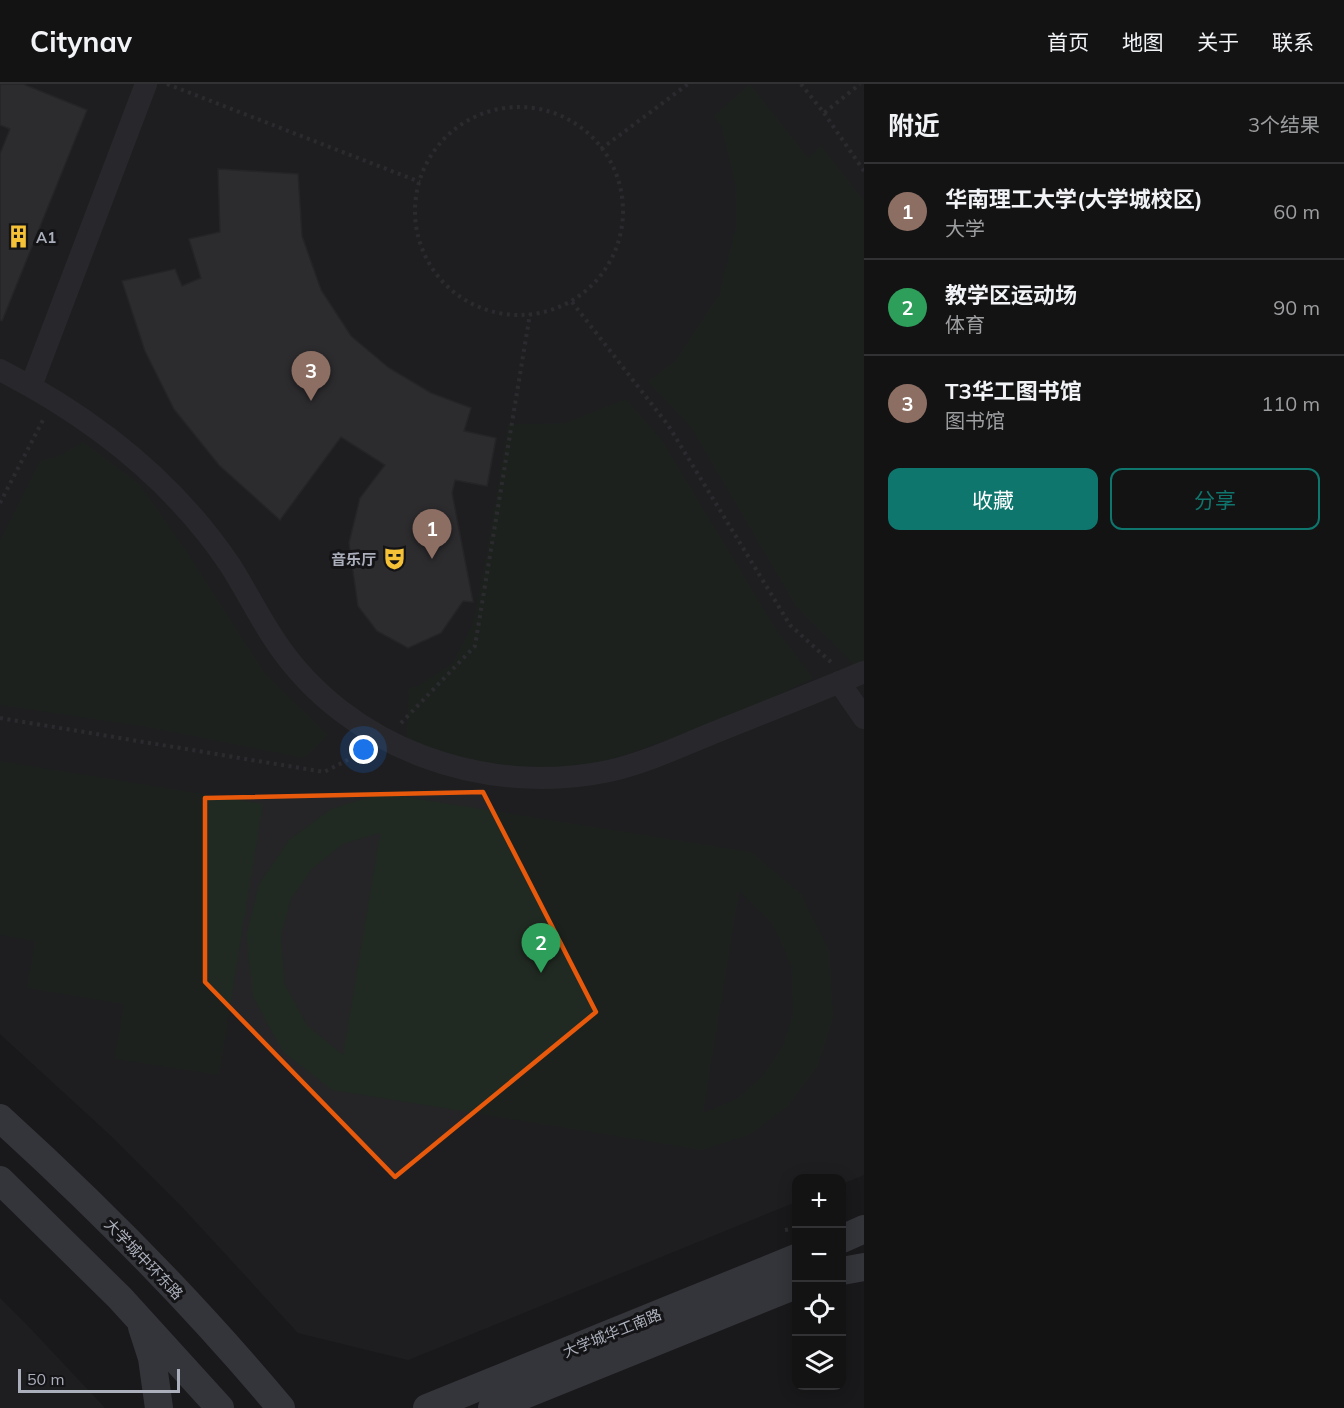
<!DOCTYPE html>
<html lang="zh">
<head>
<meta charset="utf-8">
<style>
	body { margin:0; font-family:Mulish,"Noto Sans SC",sans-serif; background:#202022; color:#f1f3f6 }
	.controls { position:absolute; right:18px; bottom:18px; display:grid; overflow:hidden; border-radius:12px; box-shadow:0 3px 15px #0003 }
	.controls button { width:54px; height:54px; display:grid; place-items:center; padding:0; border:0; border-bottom:2px solid #323234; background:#131314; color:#f1f3f6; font:30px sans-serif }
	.scale { position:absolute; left:18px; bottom:15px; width:162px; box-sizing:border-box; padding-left:6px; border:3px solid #abafbb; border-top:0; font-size:16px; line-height:21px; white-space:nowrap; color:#abafbb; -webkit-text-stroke:4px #141416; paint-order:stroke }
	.you { position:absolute; left:364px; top:666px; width:21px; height:21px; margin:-15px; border:4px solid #fff; border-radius:50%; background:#1a73e8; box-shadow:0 0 0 9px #1a73e833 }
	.badge { display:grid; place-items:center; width:39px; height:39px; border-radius:50%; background:#0f766e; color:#fff; font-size:20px; font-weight:700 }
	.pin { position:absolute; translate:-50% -50px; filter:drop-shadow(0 2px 3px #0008) }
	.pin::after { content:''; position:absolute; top:32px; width:21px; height:18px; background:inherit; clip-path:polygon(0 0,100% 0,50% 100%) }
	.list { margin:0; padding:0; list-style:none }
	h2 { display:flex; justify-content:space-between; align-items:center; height:78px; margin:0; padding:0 24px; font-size:26px }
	h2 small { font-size:20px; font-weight:400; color:#9d9ea0 }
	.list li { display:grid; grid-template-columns:39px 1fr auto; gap:18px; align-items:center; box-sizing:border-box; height:96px; padding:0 24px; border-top:2px solid #323234 }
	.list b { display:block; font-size:22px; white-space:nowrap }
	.list p { margin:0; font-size:20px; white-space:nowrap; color:#9d9ea0 }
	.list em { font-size:20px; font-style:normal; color:#9d9ea0 }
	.actions { display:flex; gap:12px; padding:18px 24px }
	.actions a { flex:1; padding:14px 0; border:2px solid #0f766e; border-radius:12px; text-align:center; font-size:21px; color:#0f766e }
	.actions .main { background:#0f766e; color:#fff }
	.icon { flex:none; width:33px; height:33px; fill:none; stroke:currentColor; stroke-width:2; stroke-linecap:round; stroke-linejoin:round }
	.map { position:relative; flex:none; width:864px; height:1324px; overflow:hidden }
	header { display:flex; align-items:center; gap:36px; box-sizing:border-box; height:84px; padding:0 30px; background:#131314; border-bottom:2px solid #323234 }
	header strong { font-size:28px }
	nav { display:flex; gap:33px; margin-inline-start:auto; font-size:21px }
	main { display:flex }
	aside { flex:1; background:#131314 }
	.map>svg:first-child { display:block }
</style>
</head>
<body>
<header>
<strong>Citynav</strong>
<nav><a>首页</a><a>地图</a><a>关于</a><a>联系</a></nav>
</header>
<main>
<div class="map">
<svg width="864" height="1324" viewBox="0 0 864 1324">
	<rect width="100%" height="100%" fill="#19191b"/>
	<g fill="#252528">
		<polygon points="0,0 864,0 864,1091 842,1100 842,1094 796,1094 796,1118 408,1276 298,1249 184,1125 110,1051 0,950"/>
		<polygon points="0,1214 26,1240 105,1324 0,1324"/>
	</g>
	<g fill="#212a22" fill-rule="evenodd">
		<polygon points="750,0 808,74 821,62 864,117 864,577 854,581 796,522 691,343 648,298 676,276 719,211 736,142 735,98 721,42 714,32"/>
		<polygon points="626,315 661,355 774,542 813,594 737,631 576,688 479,687 406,659 409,604 418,602 453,579 473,539 486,473 508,340 565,339"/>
		<polygon points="83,358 139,400 185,465 265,590 328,651 304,674 147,643 0,621 0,457 40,377 59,372"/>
		<polygon points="0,677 263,720 219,991 115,975 124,920 27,904 35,857 0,851"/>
		<path d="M381,709l370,59 50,42 29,59 3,65 -15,47 -29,40 -40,30 -47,15 -370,-60 -49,-38 -30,-55 -7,-62 13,-51 30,-44 42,-31zM379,749h1l-37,222 -36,-30 -22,-41 -4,-48 10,-37 22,-31 30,-24zM739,807l33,32 19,42 2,47 -10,34 -20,30 -27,23 -33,14z"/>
	</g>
	<g fill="#434448" stroke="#333337" stroke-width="1.5">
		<polygon points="0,0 23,0 87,26 2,237 0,236 0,70 10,45 0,41"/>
		<polygon points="218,85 298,90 302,152 321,206 351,252 389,284 431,309 471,324 464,347 496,354 487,402 455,396 452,409 473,518 463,517 441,549 408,564 377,547 358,522 349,459 360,414 385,381 341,353 280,436 219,381 174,325 145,267 122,197 175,185 182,202 201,194 189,155 220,148"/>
	</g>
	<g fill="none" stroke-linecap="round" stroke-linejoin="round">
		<g stroke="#404147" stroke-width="4" stroke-dasharray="3 4.5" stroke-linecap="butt">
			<polyline points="167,0 420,98"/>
			<polyline points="801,0 824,29 860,0"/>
			<circle cx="519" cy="127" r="104"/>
			<polyline points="824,29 864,87"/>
			<polyline points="601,65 688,0"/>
			<polyline points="572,218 668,341 790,541 832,579"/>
			<polyline points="0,419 44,334"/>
			<polyline points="0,634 324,688 365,667"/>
			<polyline points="401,639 475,562 530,230"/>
			<polyline points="785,1146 796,1144"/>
		</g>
		<g stroke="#3a3b40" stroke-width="22">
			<path d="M0,286c92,47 172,109 230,195 16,25 29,52 46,77 72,107 209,155 333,129 36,-8 70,-24 104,-38 50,-20 101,-40 151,-61"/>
			<polyline points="31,302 146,0"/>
			<polyline points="839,598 864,634"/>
		</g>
		<g stroke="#56575f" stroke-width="28">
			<path d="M0,1034c99,90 195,187 281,290"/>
			<polyline points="0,1096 120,1214 220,1324"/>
			<polyline points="842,1155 864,1145"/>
			<polyline points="842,1187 864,1183"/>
			<polyline points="142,1243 152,1274 159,1324"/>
			<polyline points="427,1324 796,1174"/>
			<polyline points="492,1324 796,1201"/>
		</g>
	</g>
	<path d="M0 0H864V1324H0ZM483,708l113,220 -201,165 -190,-195v-184z" fill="#19191b" fill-opacity=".55" fill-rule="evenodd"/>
	<path fill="none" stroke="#e8590c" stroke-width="4.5" stroke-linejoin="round" d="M483,708l113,220 -201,165 -190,-195v-184z"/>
	<defs>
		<symbol id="building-bare" viewBox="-9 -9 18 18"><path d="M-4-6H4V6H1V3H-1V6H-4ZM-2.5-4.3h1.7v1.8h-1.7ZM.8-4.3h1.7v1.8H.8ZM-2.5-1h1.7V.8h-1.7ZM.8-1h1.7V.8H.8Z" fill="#f5c237" stroke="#141416" stroke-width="2.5" paint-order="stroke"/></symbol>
		<symbol id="theatre-bare" viewBox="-9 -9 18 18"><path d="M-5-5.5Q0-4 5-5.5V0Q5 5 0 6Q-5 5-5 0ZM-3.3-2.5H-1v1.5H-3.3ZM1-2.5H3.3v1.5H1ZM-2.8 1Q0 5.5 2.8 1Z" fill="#f5c237" stroke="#141416" stroke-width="2.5" paint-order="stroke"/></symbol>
	</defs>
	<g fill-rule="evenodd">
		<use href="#building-bare" x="2" y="136" width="33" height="33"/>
		<use href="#theatre-bare" x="378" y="458" width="33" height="33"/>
	</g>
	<g text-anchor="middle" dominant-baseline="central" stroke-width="6" stroke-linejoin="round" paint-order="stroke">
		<g font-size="15" font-weight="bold" fill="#abafbb" stroke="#141416" text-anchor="start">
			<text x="36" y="153">A1</text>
			<text x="376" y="475" text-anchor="end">音乐厅</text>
		</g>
		<g font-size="15" fill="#abafbb" stroke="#141416">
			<text transform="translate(144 1175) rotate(46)">大学城中环东路</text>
			<text transform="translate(612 1249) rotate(-22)">大学城华工南路</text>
		</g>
	</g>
</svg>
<div class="controls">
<button>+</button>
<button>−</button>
<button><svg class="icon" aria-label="locate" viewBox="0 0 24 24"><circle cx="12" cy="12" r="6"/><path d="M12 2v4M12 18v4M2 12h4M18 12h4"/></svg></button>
<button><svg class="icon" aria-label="layers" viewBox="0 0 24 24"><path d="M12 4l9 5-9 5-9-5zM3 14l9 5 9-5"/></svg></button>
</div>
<div class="scale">50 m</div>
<div class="you"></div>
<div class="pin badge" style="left:432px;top:475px;background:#8d6e63">1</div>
<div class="pin badge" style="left:541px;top:889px;background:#2e9e5b">2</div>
<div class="pin badge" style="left:311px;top:317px;background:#8d6e63">3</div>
</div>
<aside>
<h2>附近<small>3个结果</small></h2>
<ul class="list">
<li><span class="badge" style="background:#8d6e63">1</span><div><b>华南理工大学(大学城校区)</b><p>大学</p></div><em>60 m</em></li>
<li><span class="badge" style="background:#2e9e5b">2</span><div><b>教学区运动场</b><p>体育</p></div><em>90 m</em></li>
<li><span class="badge" style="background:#8d6e63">3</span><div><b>T3华工图书馆</b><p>图书馆</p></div><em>110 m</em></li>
</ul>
<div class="actions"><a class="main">收藏</a><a>分享</a></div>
</aside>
</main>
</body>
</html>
